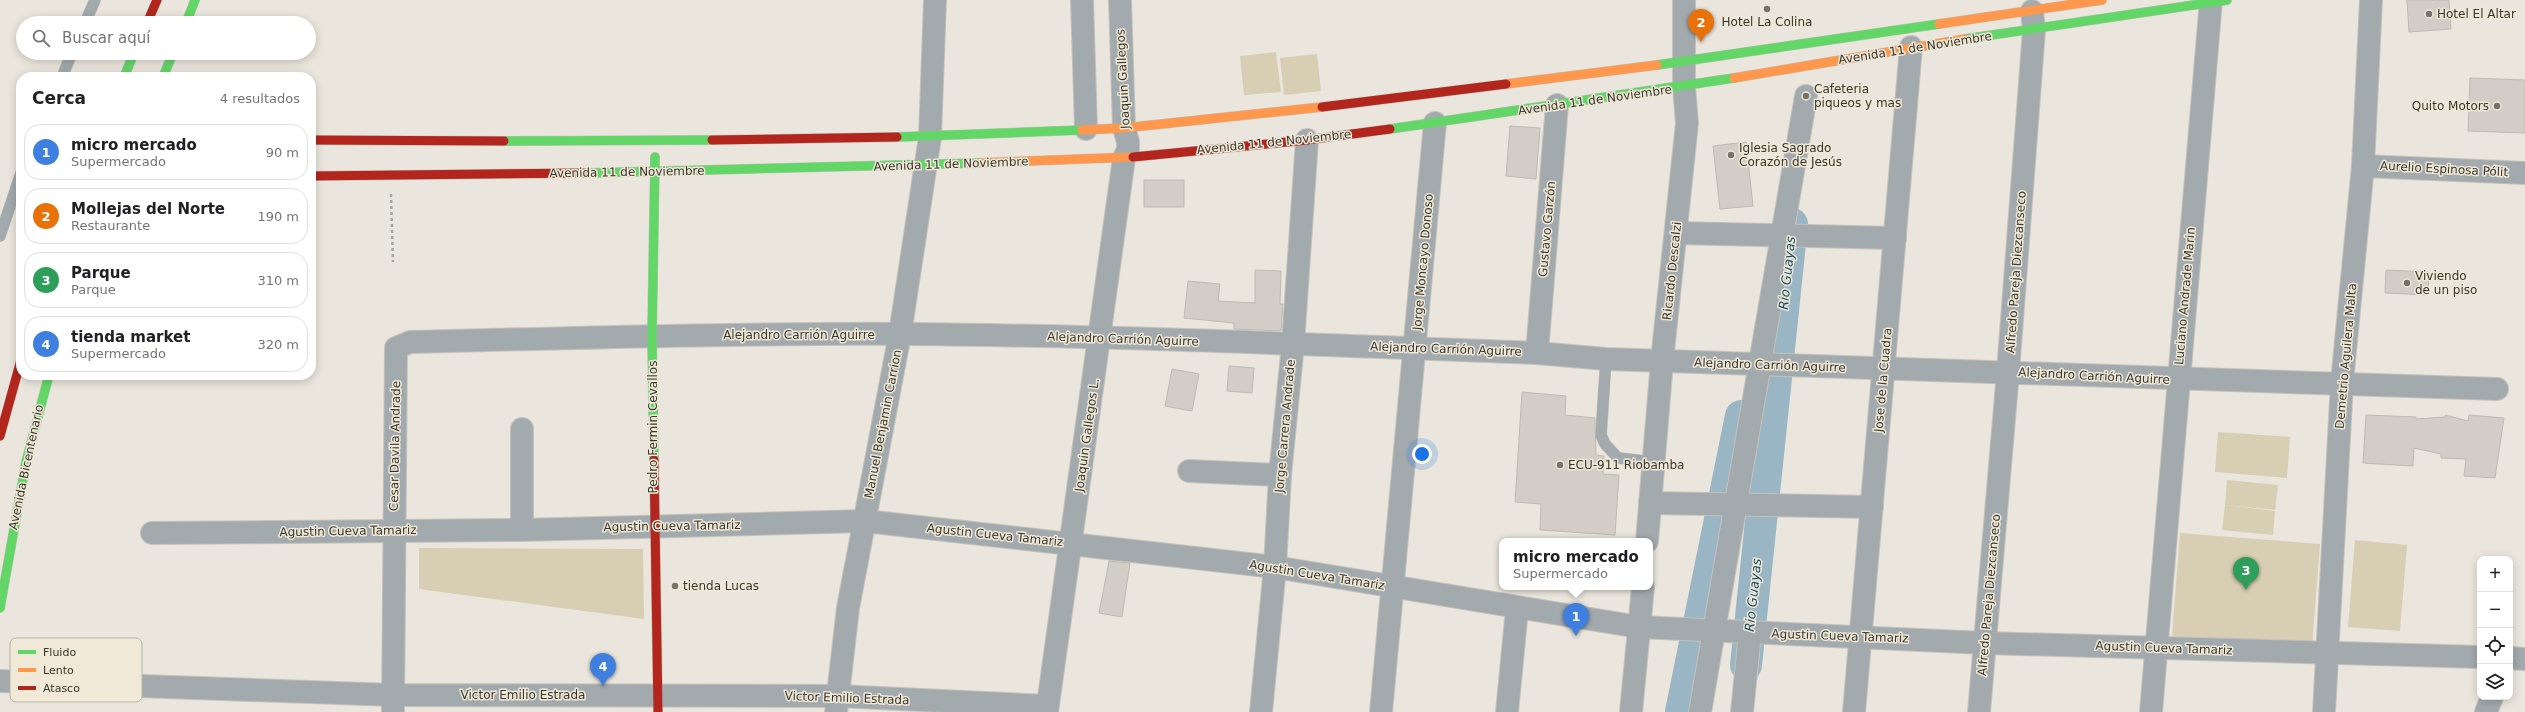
<!DOCTYPE html>
<html lang="es">
<head>
<meta charset="utf-8">
<style>
	body { margin:0; font-family:"DejaVu Sans",sans-serif; background:#f6f6f6; color:#202124 }
	.controls { position:absolute; right:12px; bottom:12px; display:grid; overflow:hidden; border-radius:8px; box-shadow:0 2px 10px #0003 }
	.controls button { width:36px; height:36px; display:grid; place-items:center; padding:0; border:0; border-bottom:1px solid #e0e0e0; background:#fff; color:#202124; font:20px sans-serif }
	.you { position:absolute; left:1422px; top:454px; width:14px; height:14px; margin:-10px; border:3px solid #fff; border-radius:50%; background:#1a73e8; box-shadow:0 0 0 6px #1a73e833 }
	.badge { display:grid; place-items:center; width:26px; height:26px; border-radius:50%; background:#76736b; color:#fff; font-size:13px; font-weight:700 }
	.pin { position:absolute; translate:-50% -33px; filter:drop-shadow(0 1px 2px #0008) }
	.pin::after { content:''; position:absolute; top:21px; width:14px; height:12px; background:inherit; clip-path:polygon(0 0,100% 0,50% 100%) }
	.popup { position:absolute; left:1499px; top:538px; width:154px; height:52px; box-sizing:border-box; display:grid; place-content:center; border-radius:8px; background:#fff; filter:drop-shadow(0 1px 3px #0005); font-size:13px; white-space:nowrap; color:#757577 }
	.popup b { font-size:15px; color:#202124 }
	.popup::after { content:''; position:absolute; left:50%; top:100%; margin-left:-8px; border:8px solid transparent; border-top-color:#fff }
	.list { margin:0; padding:0; list-style:none }
	h2 { display:flex; justify-content:space-between; align-items:center; height:52px; margin:0; padding:0 16px; font-size:17px }
	h2 small { font-size:13px; font-weight:400; color:#757577 }
	.list li { display:grid; grid-template-columns:26px 1fr auto; gap:12px; align-items:center; box-sizing:border-box; height:56px; margin:0 8px 8px; padding:0 8px; border:1px solid #e0e0e0; border-radius:16px }
	.list b { display:block; font-size:15px; white-space:nowrap }
	.list p { margin:0; font-size:13px; white-space:nowrap; color:#757577 }
	.list em { font-size:13px; font-style:normal; color:#757577 }
	.icon { flex:none; width:22px; height:22px; fill:none; stroke:currentColor; stroke-width:2; stroke-linecap:round; stroke-linejoin:round }
	.map { position:relative; flex:none; width:2525px; height:712px; overflow:hidden }
	.search { position:absolute; background:#fff; box-shadow:0 2px 10px #0003; left:16px; top:16px; width:300px; height:44px; display:flex; align-items:center; gap:10px; box-sizing:border-box; padding:0 14px; border-radius:22px; color:#757577; font-size:15px }
	.panel { position:absolute; background:#fff; box-shadow:0 2px 10px #0003; left:16px; top:72px; width:300px; height:308px; border-radius:16px }
	.map>svg:first-child { display:block }
</style>
</head>
<body>
<div class="map">
<svg width="2525" height="712" viewBox="0 0 2525 712">
	<rect width="100%" height="100%" fill="#eae6dd"/>
	<g fill="#d8ceb4">
		<polygon points="1276,52 1281,92 1244,95 1240,56"/>
		<polygon points="1317,54 1321,91 1284,95 1280,58"/>
		<polygon points="2218,432 2290,437 2287,478 2215,472"/>
		<polygon points="2227,480 2278,485 2275,510 2225,505"/>
		<polygon points="2225,505 2275,511 2273,535 2222,530"/>
		<polygon points="2180,533 2320,544 2312,647 2172,636"/>
		<polygon points="2355,540 2407,545 2400,631 2348,627"/>
		<polygon points="419,548 643,549 644,619 419,589"/>
	</g>
	<g fill="none" stroke-linecap="round" stroke-linejoin="round">
		<g stroke="#9ab5c4" stroke-width="32">
			<polyline points="1746,665 1792,224"/>
			<polyline points="1681,712 1741,416"/>
		</g>
	</g>
	<g fill="#d2cec7" stroke="#bdbab3">
		<polygon points="2407,0 2449,0 2451,29 2409,32"/>
		<polygon points="2470,78 2525,80 2525,133 2468,131"/>
		<polygon points="1510,126 1540,128 1536,179 1506,176"/>
		<polygon points="1746,142 1753,206 1720,209 1713,146"/>
		<rect x="1144" y="180" width="40" height="27"/>
		<polygon points="1255,270 1281,271 1280,304 1283,304 1281,331 1234,329 1234,323 1184,318 1188,281 1220,284 1218,301 1255,303"/>
		<polygon points="2386,270 2429,272 2428,295 2385,293"/>
		<polygon points="1229,366 1254,368 1252,393 1227,391"/>
		<polygon points="1172,369 1199,374 1192,411 1165,406"/>
		<polygon points="1522,392 1566,396 1565,415 1595,418 1596,455 1604,456 1603,474 1619,475 1615,535 1540,530 1541,504 1515,502"/>
		<polygon points="2366,415 2416,417 2416,419 2445,417 2445,415 2468,421 2469,415 2504,418 2495,478 2464,476 2466,459 2441,458 2441,454 2414,448 2413,466 2363,463"/>
		<polygon points="1109,561 1130,563 1122,617 1099,613"/>
	</g>
	<g fill="none" stroke-linecap="round" stroke-linejoin="round">
		<defs>
			<g id="lane">
				<polyline points="85,23 95,0"/>
				<polyline points="62,77 72,53"/>
				<polyline points="0,236 21,173"/>
				<polyline points="1606,359 1601,435 1605,444 1618,458 1654,462"/>
			</g>
			<g id="street">
				<polyline points="1082,0 1086,129"/>
				<polyline points="2363,166 2525,173"/>
				<polyline points="1676,233 1895,238"/>
				<polyline points="1537,353 1557,105"/>
				<polyline points="522,429 522,530"/>
				<polyline points="1189,471 1280,475"/>
				<polyline points="1650,503 1872,507"/>
				<polyline points="152,533 522,530 865,521 1275,567 1639,627 1985,643 2480,657"/>
				<polyline points="1647,541 1662,361 1687,123 1684,87 1684,0"/>
				<polyline points="2510,658 2525,659"/>
				<polyline points="0,681 393,695 837,696 1047,706"/>
				<path d="M393,712l3,-364 14,-6c166,-4 333,-9 499,-8 209,2 419,11 628,19l69,6 891,30"/>
				<polyline points="836,712 848,608 900,334 930,137 935,0"/>
				<polyline points="1047,712 1124,158 1128,150 1128,142 1124,128 1120,0"/>
				<polyline points="1261,712 1275,567 1280,475 1293,344 1307,140"/>
				<polyline points="1381,712 1435,123"/>
				<polyline points="1507,712 1517,609"/>
				<polyline points="1631,712 1643,587"/>
				<polyline points="1700,712 1806,96"/>
				<polyline points="1742,712 1750,633"/>
				<polyline points="1854,712 1911,47"/>
				<polyline points="1979,712 2008,372 2034,30 2032,11"/>
				<polyline points="2151,712 2211,0"/>
				<polyline points="2324,712 2342,382 2363,166 2371,0"/>
				<polyline points="2486,712 2492,697"/>
			</g>
			<g id="fast">
				<polyline points="186,23 195,0"/>
				<polyline points="1965,39 2227,0"/>
				<polyline points="1657,65 1939,24"/>
				<polyline points="124,77 134,53"/>
				<polyline points="163,77 173,53"/>
				<polyline points="1390,129 1734,78"/>
				<polyline points="897,137 1082,130"/>
				<polyline points="504,141 712,140"/>
				<polyline points="588,173 980,163"/>
				<polyline points="654,460 652,336 655,157"/>
				<polyline points="0,608 26,462 49,375"/>
			</g>
			<g id="slow">
				<polyline points="1939,24 2102,0"/>
				<polyline points="1734,78 1965,39"/>
				<polyline points="1506,84 1657,65"/>
				<polyline points="1082,130 1124,128 1322,107"/>
				<polyline points="980,163 1133,157"/>
			</g>
			<g id="jam">
				<polyline points="147,23 157,0"/>
				<polyline points="1322,107 1506,84"/>
				<polyline points="311,140 504,141"/>
				<polyline points="712,140 897,137"/>
				<polyline points="1133,157 1307,140 1390,129"/>
				<polyline points="311,176 588,173"/>
				<polyline points="0,436 21,360"/>
				<polyline points="654,460 658,712"/>
			</g>
		</defs>
		<use href="#lane" stroke="#c5c2bb" stroke-width="12"/>
		<use href="#street" stroke="#c5c2bb" stroke-width="24"/>
		<use href="#fast" stroke="#c5c2bb" stroke-width="10"/>
		<use href="#slow" stroke="#c5c2bb" stroke-width="10"/>
		<use href="#jam" stroke="#c5c2bb" stroke-width="10"/>
		<polyline stroke="#a3a6a7" stroke-width="2.5" stroke-dasharray="3 3" stroke-linecap="butt" points="391,194 393,262"/>
		<use href="#lane" stroke="#a3aaae" stroke-width="11"/>
		<use href="#street" stroke="#a3aaae" stroke-width="22"/>
		<use href="#fast" stroke="#63d668" stroke-width="9"/>
		<use href="#slow" stroke="#ff974d" stroke-width="9"/>
		<use href="#jam" stroke="#b3261e" stroke-width="9"/>
	</g>
	<g fill="#76736b" stroke="#f0e9d7" stroke-width="1.5">
		<circle cx="1767" cy="9" r="4"/>
		<circle cx="2429" cy="14" r="4"/>
		<circle cx="1806" cy="96" r="4"/>
		<circle cx="2497" cy="106" r="4"/>
		<circle cx="1731" cy="155" r="4"/>
		<circle cx="2407" cy="283" r="4"/>
		<circle cx="1560" cy="465" r="4"/>
		<circle cx="675" cy="586" r="4"/>
	</g>
	<g text-anchor="middle" dominant-baseline="central" stroke-width="3" stroke-linejoin="round" paint-order="stroke">
		<g font-size="12" fill="#37352e" stroke="#f0e9d7" text-anchor="start">
			<text x="2437" y="14">Hotel El Altar</text>
			<text x="1767" y="22" text-anchor="middle">Hotel La Colina</text>
			<text x="1814" y="89">Cafeteria<tspan x="1814" dy="14">piqueos y mas</tspan></text>
			<text x="2489" y="106" text-anchor="end">Quito Motors</text>
			<text x="1739" y="148">Iglesia Sagrado<tspan x="1739" dy="14">Corazón de Jesús</tspan></text>
			<text x="2415" y="276">Viviendo<tspan x="2415" dy="14">de un piso</tspan></text>
			<text x="1568" y="465">ECU-911 Riobamba</text>
			<text x="683" y="586">tienda Lucas</text>
		</g>
		<g font-size="12" fill="#37352e" stroke="#f0e9d7">
			<text transform="translate(1915 48) rotate(-9)">Avenida 11 de Noviembre</text>
			<text transform="translate(1123 79) rotate(-93)">Joaquin Gallegos</text>
			<text transform="translate(1595 100) rotate(-8)">Avenida 11 de Noviembre</text>
			<text transform="translate(1274 142) rotate(-6)">Avenida 11 de Noviembre</text>
			<text transform="translate(951 164) rotate(-2)">Avenida 11 de Noviembre</text>
			<text transform="translate(2444 169) rotate(3)">Aurelio Espinosa Pólit</text>
			<text transform="translate(627 172) rotate(-1)">Avenida 11 de Noviembre</text>
			<text transform="translate(1547 229) rotate(-85)">Gustavo Garzón</text>
			<text transform="translate(1423 262) rotate(-85)">Jorge Moncayo Donoso</text>
			<text transform="translate(1672 271) rotate(-84)">Ricardo Descalzi</text>
			<text transform="translate(2016 272) rotate(-86)">Alfredo Pareja Diezcanseco</text>
			<text transform="translate(2185 296) rotate(-85)">Luciano Andrade Marin</text>
			<text x="799" y="335">Alejandro Carrión Aguirre</text>
			<text transform="translate(1123 339) rotate(2)">Alejandro Carrión Aguirre</text>
			<text transform="translate(1446 349) rotate(2)">Alejandro Carrión Aguirre</text>
			<text transform="translate(2346 356) rotate(-85)">Demetrio Aguilera Malta</text>
			<text transform="translate(1770 365) rotate(2)">Alejandro Carrión Aguirre</text>
			<text transform="translate(2094 376) rotate(3)">Alejandro Carrión Aguirre</text>
			<text transform="translate(1883 380) rotate(-85)">Jose de la Cuadra</text>
			<text transform="translate(883 424) rotate(-79)">Manuel Benjamin Carrion</text>
			<text transform="translate(1285 426) rotate(-85)">Jorge Carrera Andrade</text>
			<text transform="translate(653 427) rotate(-90)">Pedro Fermin Cevallos</text>
			<text transform="translate(1087 435) rotate(-82)">Joaquin Gallegos L.</text>
			<text transform="translate(395 446) rotate(-89)">Cesar Davila Andrade</text>
			<text transform="translate(26 467) rotate(-78)">Avenida Bicentenario</text>
			<text transform="translate(672 526) rotate(-1)">Agustin Cueva Tamariz</text>
			<text transform="translate(348 531) rotate(-1)">Agustin Cueva Tamariz</text>
			<text transform="translate(995 535) rotate(6)">Agustin Cueva Tamariz</text>
			<text transform="translate(1317 575) rotate(9)">Agustin Cueva Tamariz</text>
			<text transform="translate(1989 595) rotate(-85)">Alfredo Pareja Diezcanseco</text>
			<text transform="translate(1840 636) rotate(2)">Agustin Cueva Tamariz</text>
			<text transform="translate(2164 648) rotate(2)">Agustin Cueva Tamariz</text>
			<text x="523" y="695">Victor Emilio Estrada</text>
			<text transform="translate(847 698) rotate(2)">Victor Emilio Estrada</text>
		</g>
		<g font-size="13" font-style="italic" fill="#174a66" stroke="#f0e9d7">
			<text transform="translate(1787 273) rotate(-84)">Rio Guayas</text>
			<text transform="translate(1753 595) rotate(-84)">Rio Guayas</text>
		</g>
	</g>
	<rect x="10" y="638" width="132" height="64" rx="6" fill="#f0e9d7" stroke="#b8b3a4" stroke-width="1"/>
	<rect x="18" y="650" width="18" height="4" fill="#63d668"/>
	<rect x="18" y="668" width="18" height="4" fill="#ff974d"/>
	<rect x="18" y="686" width="18" height="4" fill="#b3261e"/>
	<g font-size="11" fill="#37352e">
		<text x="43" y="656">Fluido</text>
		<text x="43" y="674">Lento</text>
		<text x="43" y="692">Atasco</text>
	</g>
</svg>
<div class="controls">
<button>+</button>
<button>−</button>
<button><svg class="icon" aria-label="locate" viewBox="0 0 24 24"><circle cx="12" cy="12" r="6"/><path d="M12 2v4M12 18v4M2 12h4M18 12h4"/></svg></button>
<button><svg class="icon" aria-label="layers" viewBox="0 0 24 24"><path d="M12 4l9 5-9 5-9-5zM3 14l9 5 9-5"/></svg></button>
</div>
<div class="you"></div>
<div class="pin badge" style="left:1576px;top:636px;background:#3f7fe0">1</div>
<div class="popup"><b>micro mercado</b>Supermercado</div>
<div class="pin badge" style="left:1701px;top:42px;background:#e8710a">2</div>
<div class="pin badge" style="left:2246px;top:590px;background:#2e9e5b">3</div>
<div class="pin badge" style="left:603px;top:686px;background:#3f7fe0">4</div>
<div class="search"><svg class="icon" aria-label="search" viewBox="0 0 24 24"><circle cx="10" cy="10" r="6"/><path d="M15 15l6 6"/></svg>Buscar aquí</div>
<section class="panel">
<h2>Cerca<small>4 resultados</small></h2>
<ul class="list">
<li><span class="badge" style="background:#3f7fe0">1</span><div><b>micro mercado</b><p>Supermercado</p></div><em>90 m</em></li>
<li><span class="badge" style="background:#e8710a">2</span><div><b>Mollejas del Norte</b><p>Restaurante</p></div><em>190 m</em></li>
<li><span class="badge" style="background:#2e9e5b">3</span><div><b>Parque</b><p>Parque</p></div><em>310 m</em></li>
<li><span class="badge" style="background:#3f7fe0">4</span><div><b>tienda market</b><p>Supermercado</p></div><em>320 m</em></li>
</ul>
</section>
</div>
</body>
</html>
